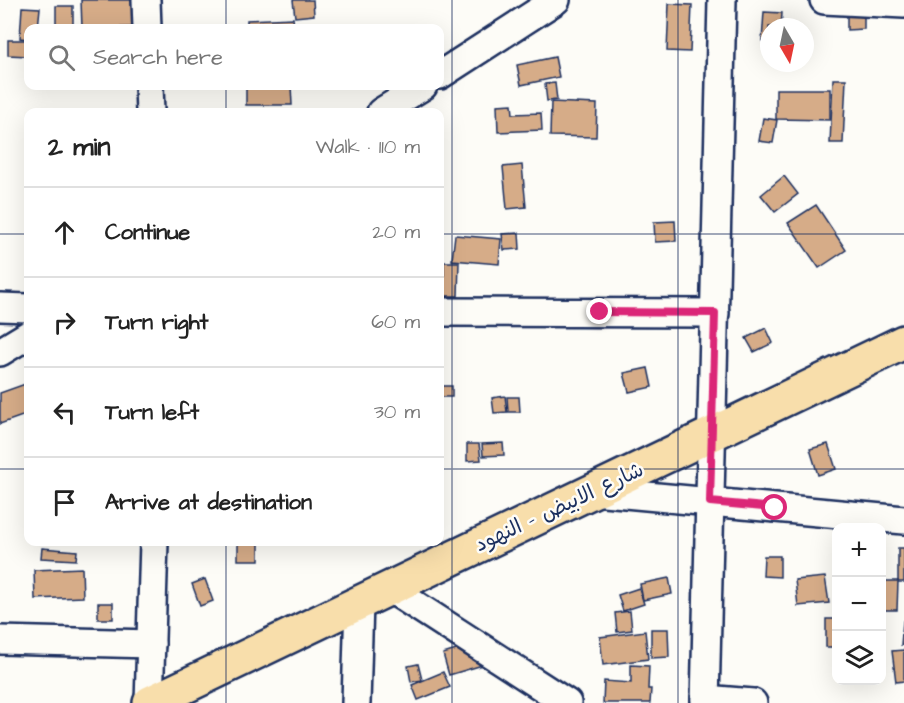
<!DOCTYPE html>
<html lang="en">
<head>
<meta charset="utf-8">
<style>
	body { margin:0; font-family:"Architects Daughter","Playpen Sans Arabic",sans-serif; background:#f6f6f6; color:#222 }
	.controls { position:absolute; right:18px; bottom:18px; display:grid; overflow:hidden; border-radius:12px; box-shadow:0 6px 24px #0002 }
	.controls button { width:54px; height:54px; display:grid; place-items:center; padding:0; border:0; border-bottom:2px solid #e0e0e0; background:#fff; color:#222; font:30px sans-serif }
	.compass { position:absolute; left:760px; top:18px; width:54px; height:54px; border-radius:50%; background:#fff; box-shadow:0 6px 24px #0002; rotate:171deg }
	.stop { position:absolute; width:18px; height:18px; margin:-14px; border:4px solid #db2777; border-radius:50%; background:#fff }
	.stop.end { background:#db2777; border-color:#fff; box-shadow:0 2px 6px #0008 }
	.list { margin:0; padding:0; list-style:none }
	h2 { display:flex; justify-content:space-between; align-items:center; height:78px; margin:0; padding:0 24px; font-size:26px }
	h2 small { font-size:20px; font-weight:400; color:#767676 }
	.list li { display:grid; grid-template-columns:39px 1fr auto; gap:18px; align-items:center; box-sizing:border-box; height:90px; padding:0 24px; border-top:2px solid #e0e0e0 }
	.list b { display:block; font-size:22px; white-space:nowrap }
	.list em { font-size:20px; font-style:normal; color:#767676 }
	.icon { flex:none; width:33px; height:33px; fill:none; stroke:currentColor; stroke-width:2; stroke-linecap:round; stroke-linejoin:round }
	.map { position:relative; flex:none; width:904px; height:703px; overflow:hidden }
	.search { position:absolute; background:#fff; box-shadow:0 6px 24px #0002; left:24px; top:24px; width:420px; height:66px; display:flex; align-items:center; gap:15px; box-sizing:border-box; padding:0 21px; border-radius:12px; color:#767676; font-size:22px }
	.panel { position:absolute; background:#fff; box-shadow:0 6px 24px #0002; left:24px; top:108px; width:420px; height:438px; border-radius:12px }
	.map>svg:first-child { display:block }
</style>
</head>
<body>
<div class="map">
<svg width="904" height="703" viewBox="0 0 904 703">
	<rect width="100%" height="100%" fill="#fdfcf7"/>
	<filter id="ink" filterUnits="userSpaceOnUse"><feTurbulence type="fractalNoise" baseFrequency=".0167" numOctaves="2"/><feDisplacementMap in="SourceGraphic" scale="12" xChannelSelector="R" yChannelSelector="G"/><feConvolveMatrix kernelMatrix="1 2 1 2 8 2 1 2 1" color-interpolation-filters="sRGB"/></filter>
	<g filter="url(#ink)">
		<g fill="#d6ac88" stroke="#1b2f5e" stroke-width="1.5">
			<polygon points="81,0 148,0 149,27 82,28"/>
			<polygon points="293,0 313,0 314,15 295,17"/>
			<polygon points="669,4 692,5 690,52 667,51"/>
			<rect x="56" y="6" width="17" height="22"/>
			<polygon points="22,7 40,8 38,28 28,28 28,39 20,38"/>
			<polygon points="764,12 782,13 781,27 769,27 769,41 762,41"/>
			<polygon points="847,14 864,14 864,29 847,30"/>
			<polygon points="293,18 294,28 247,28 247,20"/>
			<polygon points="8,40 28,40 28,56 8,55"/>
			<polygon points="555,57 559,77 521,85 517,65"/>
			<polygon points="833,79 846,79 843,143 830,143"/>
			<polygon points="555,83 557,100 547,101 545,84"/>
			<polygon points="246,86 291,86 292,105 246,105"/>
			<polygon points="776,89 830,89 830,120 776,119"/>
			<polygon points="551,102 597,104 596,137 550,136"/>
			<polygon points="512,104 513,114 541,113 542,130 498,132 497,105"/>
			<polygon points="763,118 777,120 773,143 759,141"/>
			<polygon points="522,165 526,207 507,209 503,167"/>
			<polygon points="784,176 798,194 775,212 761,195"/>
			<polygon points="816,205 846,250 819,268 788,223"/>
			<polygon points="675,221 676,241 655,242 654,222"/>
			<polygon points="519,233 520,249 504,250 502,234"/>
			<polygon points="455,235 501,239 499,264 452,260"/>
			<polygon points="440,237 441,237 442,274 440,274"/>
			<polygon points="444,262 459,262 458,296 444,296"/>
			<polygon points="766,328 773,343 754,352 746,338"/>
			<polygon points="648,368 652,387 629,392 624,373"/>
			<polygon points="28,383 28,414 0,424 0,393"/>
			<rect x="440" y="386" width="12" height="11"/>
			<polygon points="505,396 507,412 494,413 492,398"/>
			<polygon points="507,397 519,397 520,412 508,412"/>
			<polygon points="503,443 504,455 483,456 482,444"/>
			<polygon points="467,444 479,444 481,460 467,461"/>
			<polygon points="828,444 836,469 818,475 810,449"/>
			<polygon points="195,542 215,542 215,545"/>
			<rect x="238" y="542" width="21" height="18"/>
			<polygon points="42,548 77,551 76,560 41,558"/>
			<rect x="898" y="548" width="6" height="34"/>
			<polygon points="764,556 780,556 780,577 763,576"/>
			<polygon points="82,568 83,597 35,599 34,570"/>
			<polygon points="825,577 829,603 798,606 795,580"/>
			<polygon points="669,578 672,594 643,600 640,584"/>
			<polygon points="205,579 213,601 200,606 192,584"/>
			<polygon points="882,581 898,581 897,610 882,610"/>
			<polygon points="639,588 644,604 623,611 618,595"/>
			<rect x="98" y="603" width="15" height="16"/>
			<polygon points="630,611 632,630 617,632 615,613"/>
			<rect x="826" y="619" width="10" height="28"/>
			<rect x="882" y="619" width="2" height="28"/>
			<polygon points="903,621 904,621 904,645 901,645"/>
			<polygon points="651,629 668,629 669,657 651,658"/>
			<polygon points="645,631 648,659 603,665 600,637"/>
			<polygon points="480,643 486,664 449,675 443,654"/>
			<polygon points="904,650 904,681 896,682 892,651"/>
			<polygon points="418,664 422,680 411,682 408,666"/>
			<polygon points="631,665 649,666 648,689 651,689 650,703 603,703 604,681 631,683"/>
			<polygon points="443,672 450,687 418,700 412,685"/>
		</g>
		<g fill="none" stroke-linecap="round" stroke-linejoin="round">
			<defs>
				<g id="minor">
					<polyline points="146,0 147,28"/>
					<polyline points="824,0 904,4"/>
					<polyline points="440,75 556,0"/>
					<polyline points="149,86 150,112"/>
					<polyline points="381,112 423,86"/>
					<polyline points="0,307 28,308"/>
					<polyline points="440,312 715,313"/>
					<polyline points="0,352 28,335"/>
					<polyline points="593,491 904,520"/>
					<polyline points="389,588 567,703"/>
					<polyline points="0,640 151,644"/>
					<polyline points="705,699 753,703"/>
					<polyline points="149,703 154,542"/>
					<polyline points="356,703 359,602"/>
					<polyline points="705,703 722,0"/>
				</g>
				<polyline id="trunk" points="150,703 904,342"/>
			</defs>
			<use href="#minor" stroke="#1b2f5e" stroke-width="32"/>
			<use href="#trunk" stroke="#1b2f5e" stroke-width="38"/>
			<use href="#minor" stroke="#fdfcf7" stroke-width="27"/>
			<use href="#trunk" stroke="#f8deab" stroke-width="33"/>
		</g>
	</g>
	<g fill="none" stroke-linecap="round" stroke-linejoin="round" filter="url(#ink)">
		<polyline stroke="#db2777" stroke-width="8" points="600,312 715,313 710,502 775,508"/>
	</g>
	<path fill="none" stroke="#1b2f5e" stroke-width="1.5" stroke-opacity="0.55" d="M226,0v28M452,0v703M678,0v703M226,86v26M0,234h28M440,234h464M0,469h28M440,469h464M226,542v161"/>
	<g text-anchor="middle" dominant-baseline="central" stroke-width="5" stroke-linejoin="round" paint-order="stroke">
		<g font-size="21" fill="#1b2f5e" stroke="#fdfcf7">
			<text transform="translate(559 507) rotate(-25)">شارع الابيض - النهود</text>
		</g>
	</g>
</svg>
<div class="controls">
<button>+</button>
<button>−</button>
<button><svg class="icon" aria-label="layers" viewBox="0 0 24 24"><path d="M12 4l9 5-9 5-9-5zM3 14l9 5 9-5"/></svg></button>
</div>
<svg class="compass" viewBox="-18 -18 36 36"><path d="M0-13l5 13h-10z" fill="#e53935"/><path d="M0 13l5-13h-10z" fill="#767676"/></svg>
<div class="stop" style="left:775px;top:508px"></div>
<div class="stop end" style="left:600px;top:312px"></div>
<div class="search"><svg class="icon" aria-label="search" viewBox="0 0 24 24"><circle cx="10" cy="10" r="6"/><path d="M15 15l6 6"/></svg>Search here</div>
<section class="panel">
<h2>2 min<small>Walk · 110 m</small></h2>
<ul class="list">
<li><svg class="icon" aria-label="ahead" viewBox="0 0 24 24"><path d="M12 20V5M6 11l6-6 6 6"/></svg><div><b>Continue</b></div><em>20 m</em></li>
<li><svg class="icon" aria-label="right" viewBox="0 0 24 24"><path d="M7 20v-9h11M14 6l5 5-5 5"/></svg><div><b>Turn right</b></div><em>60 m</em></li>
<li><svg class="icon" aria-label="left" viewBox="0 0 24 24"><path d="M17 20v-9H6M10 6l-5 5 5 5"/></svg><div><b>Turn left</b></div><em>30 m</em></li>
<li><svg class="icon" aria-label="arrive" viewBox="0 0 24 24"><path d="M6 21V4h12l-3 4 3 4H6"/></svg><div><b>Arrive at destination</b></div></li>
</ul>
</section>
</div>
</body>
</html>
